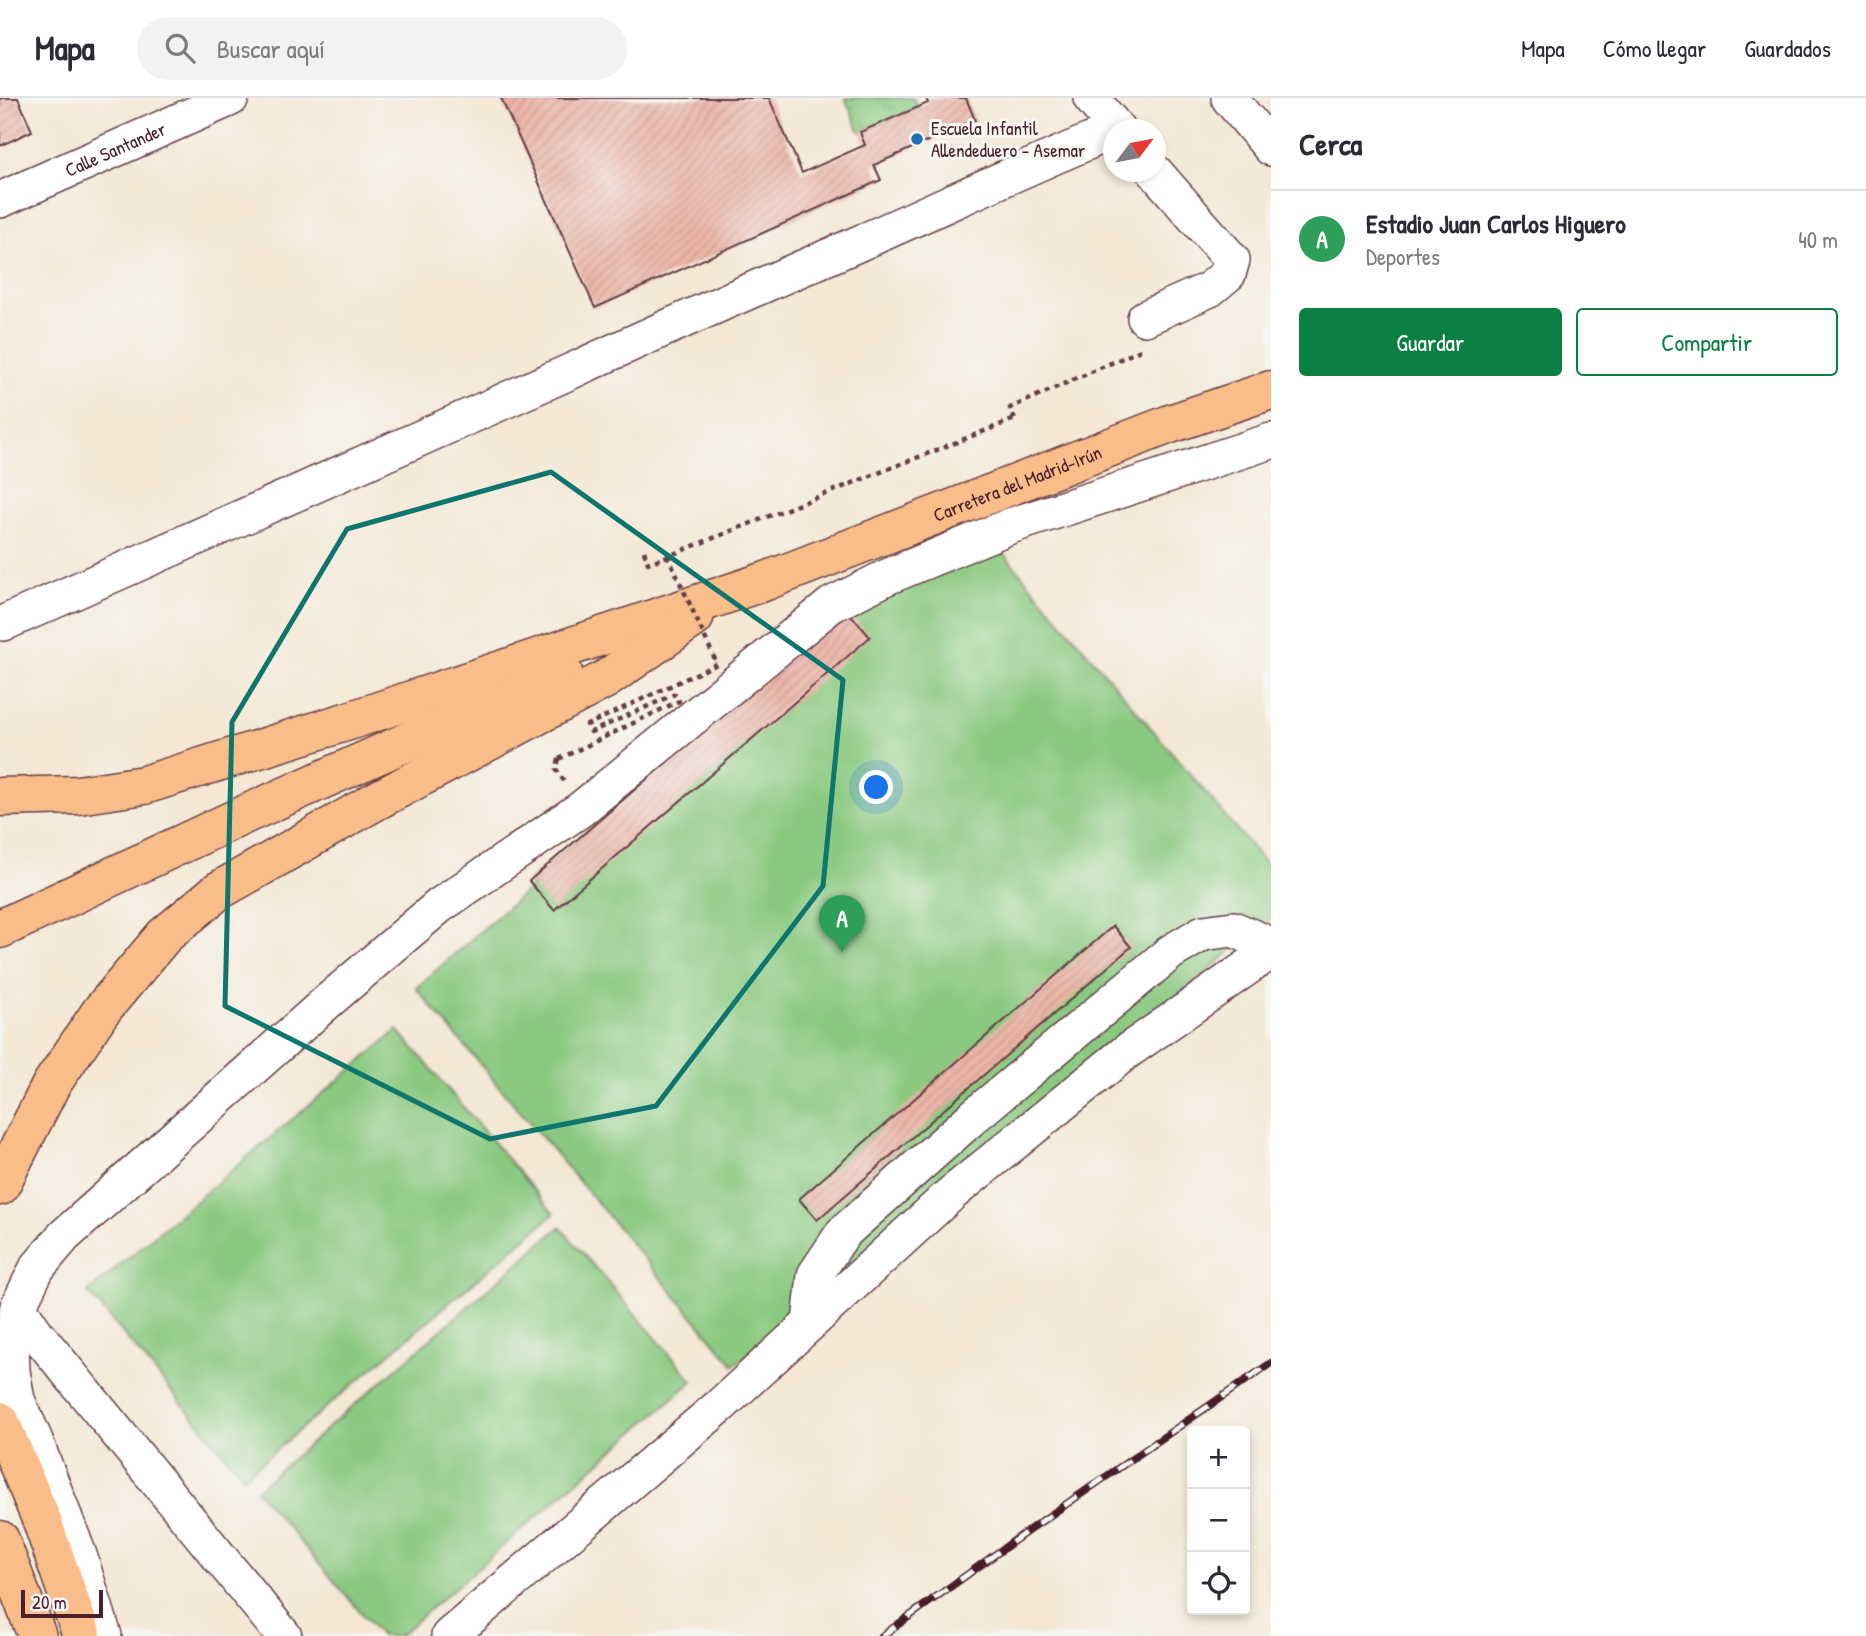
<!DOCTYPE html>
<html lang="es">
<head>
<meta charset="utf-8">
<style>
	body { margin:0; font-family:"Patrick Hand",sans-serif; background:#f2f2f3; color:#2b2b33 }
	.controls { position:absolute; right:21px; bottom:21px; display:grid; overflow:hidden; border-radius:7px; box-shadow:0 4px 10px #0003 }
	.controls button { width:63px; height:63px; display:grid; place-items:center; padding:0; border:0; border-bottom:2px solid #e1e1e2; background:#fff; color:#2b2b33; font:35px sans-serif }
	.compass { position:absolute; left:1103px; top:21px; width:63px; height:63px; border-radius:50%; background:#fff; box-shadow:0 4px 10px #0003; rotate:58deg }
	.scale { position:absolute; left:21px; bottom:18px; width:82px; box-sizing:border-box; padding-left:7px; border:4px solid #4a1f2b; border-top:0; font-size:19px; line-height:24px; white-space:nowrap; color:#4a1f2b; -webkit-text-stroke:5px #f6f6f2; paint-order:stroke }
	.you { position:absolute; left:877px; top:690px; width:24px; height:24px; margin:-18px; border:5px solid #fff; border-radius:50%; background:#1a73e8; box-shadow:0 0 0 10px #1a73e833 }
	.badge { display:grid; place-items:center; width:46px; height:46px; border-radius:50%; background:#0b8043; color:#fff; font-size:23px; font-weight:700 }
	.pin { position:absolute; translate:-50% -58px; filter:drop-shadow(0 2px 4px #0008) }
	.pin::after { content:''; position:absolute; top:37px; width:24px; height:21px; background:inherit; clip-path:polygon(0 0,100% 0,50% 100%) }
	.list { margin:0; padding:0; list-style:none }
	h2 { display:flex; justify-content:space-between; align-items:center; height:91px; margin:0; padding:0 28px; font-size:30px }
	h2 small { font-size:23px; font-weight:400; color:#7c7c81 }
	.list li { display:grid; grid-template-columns:46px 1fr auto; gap:21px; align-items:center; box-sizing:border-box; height:98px; padding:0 28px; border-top:2px solid #e1e1e2 }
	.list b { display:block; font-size:26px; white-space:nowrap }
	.list p { margin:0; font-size:23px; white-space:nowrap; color:#7c7c81 }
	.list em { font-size:23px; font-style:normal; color:#7c7c81 }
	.actions { display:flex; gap:14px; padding:21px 28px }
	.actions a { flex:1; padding:16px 0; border:2px solid #0b8043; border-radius:7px; text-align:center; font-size:24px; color:#0b8043 }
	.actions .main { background:#0b8043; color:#fff }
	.icon { flex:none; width:38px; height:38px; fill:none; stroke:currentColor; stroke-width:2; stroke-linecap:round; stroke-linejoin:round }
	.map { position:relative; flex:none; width:1271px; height:1538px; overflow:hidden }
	header { display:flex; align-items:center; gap:42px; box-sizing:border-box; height:98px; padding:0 35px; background:#fff; border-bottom:2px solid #e1e1e2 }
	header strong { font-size:33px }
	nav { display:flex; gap:38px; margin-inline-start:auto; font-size:24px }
	.search { width:490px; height:63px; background:#f2f2f3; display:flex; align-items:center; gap:18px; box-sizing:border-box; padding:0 24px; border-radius:38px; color:#7c7c81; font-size:26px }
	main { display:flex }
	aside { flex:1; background:#fff }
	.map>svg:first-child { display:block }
</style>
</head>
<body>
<header>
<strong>Mapa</strong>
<div class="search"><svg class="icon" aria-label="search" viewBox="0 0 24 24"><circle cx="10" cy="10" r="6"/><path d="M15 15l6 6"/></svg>Buscar aquí</div>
<nav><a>Mapa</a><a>Cómo llegar</a><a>Guardados</a></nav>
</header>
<main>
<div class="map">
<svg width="1271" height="1538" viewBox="0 0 1271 1538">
	<defs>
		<pattern id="park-tufts" width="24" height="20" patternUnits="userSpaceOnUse" patternTransform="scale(1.75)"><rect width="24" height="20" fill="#8ac980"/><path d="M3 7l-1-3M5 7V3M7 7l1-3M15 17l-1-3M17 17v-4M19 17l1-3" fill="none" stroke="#79ac6f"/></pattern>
		<pattern id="building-hatch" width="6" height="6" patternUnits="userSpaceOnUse" patternTransform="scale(1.75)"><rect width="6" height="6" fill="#ebb5a8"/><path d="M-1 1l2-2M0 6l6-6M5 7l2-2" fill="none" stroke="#cb9b91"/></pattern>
	</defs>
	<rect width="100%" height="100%" fill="#f6f6f2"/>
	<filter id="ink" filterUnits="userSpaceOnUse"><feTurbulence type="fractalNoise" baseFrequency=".0143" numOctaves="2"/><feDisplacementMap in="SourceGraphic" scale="14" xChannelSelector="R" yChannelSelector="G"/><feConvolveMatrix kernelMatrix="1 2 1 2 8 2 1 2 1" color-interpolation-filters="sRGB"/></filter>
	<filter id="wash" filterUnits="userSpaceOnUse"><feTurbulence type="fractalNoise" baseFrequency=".00686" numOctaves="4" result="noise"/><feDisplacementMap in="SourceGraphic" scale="28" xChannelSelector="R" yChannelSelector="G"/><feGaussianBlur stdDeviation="1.57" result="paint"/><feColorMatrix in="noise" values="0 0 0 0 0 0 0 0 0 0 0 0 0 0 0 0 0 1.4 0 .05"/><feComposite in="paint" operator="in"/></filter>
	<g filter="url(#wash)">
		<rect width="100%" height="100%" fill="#f4e8d5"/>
		<polygon fill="url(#park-tufts)" stroke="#6a7456" stroke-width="2" points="845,0 913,0 918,10 860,34"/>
		<g fill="#8ac980" stroke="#6a7456" stroke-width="2">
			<polygon points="999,450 1271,772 1271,820 734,1267 416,890 532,788 529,783 845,510"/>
			<polygon points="398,932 554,1116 244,1379 88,1194"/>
			<polygon points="560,1129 693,1283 399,1538 381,1538 256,1392"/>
		</g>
		<g id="blocks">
			<g fill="url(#building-hatch)">
				<polygon points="0,0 18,0 32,33 0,48"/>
				<polygon points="501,0 769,0 802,75 865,47 860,34 928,5 926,0 966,0 975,22 874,67 881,82 595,210"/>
				<polygon points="845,510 870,539 554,812 529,783"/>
				<polygon points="1113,828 1131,849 817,1122 799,1101"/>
			</g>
		</g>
	</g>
	<g filter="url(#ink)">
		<use href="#blocks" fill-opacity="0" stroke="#643d44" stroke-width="2"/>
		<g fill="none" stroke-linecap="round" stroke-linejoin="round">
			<defs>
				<g id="minor">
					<polyline points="1091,0 1118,32"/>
					<polyline points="1229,0 1271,50"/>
					<path id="s1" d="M0,102l231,-102"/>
					<polyline points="1145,220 1210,191 1228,176 1232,162 1155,74"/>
					<path d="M4,525l572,-254c94,-44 190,-85 286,-127 84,-37 167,-76 252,-111"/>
					<polyline points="18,1209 36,1235 284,1538"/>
					<polyline points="810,1225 815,1177 843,1135 973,1019 1171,854 1203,835 1233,831 1271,847"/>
					<polyline points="104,1538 79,1457 34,1340 17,1302 12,1273 11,1243 18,1209 37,1170 64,1138 327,904 439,808 581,711 831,507 887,479 1010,428 1271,343"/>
					<polyline points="449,1538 721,1307 951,1096 1126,954 1271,853"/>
				</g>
				<g id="highway">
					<path id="s2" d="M0,699l78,-2 66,-10 211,-66 411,-138 404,-157 101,-34"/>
					<polyline points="0,831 248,715 563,574"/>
					<polyline points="0,1088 51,987 101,913 164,838 218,793 374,704 606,581 694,520"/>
					<polyline points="0,1323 42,1423 82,1538"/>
					<polyline points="0,1442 37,1538"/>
				</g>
			</defs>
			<use href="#minor" stroke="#643d44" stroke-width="38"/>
			<use href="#highway" stroke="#643d44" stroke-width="41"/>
			<g stroke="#643d44" stroke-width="4.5" stroke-dasharray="5 5" stroke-linecap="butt">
				<polyline points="1015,321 1010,310 1145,250"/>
				<polyline points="644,453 648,465 668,458"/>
				<polyline points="559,661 556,671 566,686"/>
			</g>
			<use href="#minor" stroke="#fff" stroke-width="35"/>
			<use href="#highway" stroke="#f8bd89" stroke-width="38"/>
			<defs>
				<polyline id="rail" points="882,1538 1036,1427 1271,1265"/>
			</defs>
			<use href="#rail" stroke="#4a1f2b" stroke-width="8"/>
			<use href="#rail" stroke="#f6f6f2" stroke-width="5" stroke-dasharray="16" stroke-linecap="butt"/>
			<polyline stroke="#643d44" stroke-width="4.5" stroke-dasharray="5 5" stroke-linecap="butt" points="559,661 679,603 675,596 591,634 587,627 717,566 668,458 1015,321"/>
		</g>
	</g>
	<path fill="none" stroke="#0f766e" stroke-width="5" stroke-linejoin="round" d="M551,374l292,208 -20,206 -167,220 -166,33 -265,-133 7,-284 115,-193z"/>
	<circle fill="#1f6fb2" stroke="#f6f6f2" stroke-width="2.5" cx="917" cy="41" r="7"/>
	<g text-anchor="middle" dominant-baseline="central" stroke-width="6" stroke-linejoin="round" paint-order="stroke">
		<g font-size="19" fill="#4a1f2b" stroke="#f6f6f2" text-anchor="start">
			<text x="931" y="30">Escuela Infantil<tspan x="931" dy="22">Allendeduero - Asemar</tspan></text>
		</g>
		<g font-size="19" fill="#4a1f2b" stroke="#f6f6f2">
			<text stroke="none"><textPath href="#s1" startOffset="126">Calle Santander</textPath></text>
			<text stroke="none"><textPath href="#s2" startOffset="1069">Carretera del Madrid-Irún</textPath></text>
		</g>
	</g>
</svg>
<div class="controls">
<button>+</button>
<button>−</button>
<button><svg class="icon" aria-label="locate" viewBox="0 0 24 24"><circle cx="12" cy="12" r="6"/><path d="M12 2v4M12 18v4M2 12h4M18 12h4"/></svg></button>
</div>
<svg class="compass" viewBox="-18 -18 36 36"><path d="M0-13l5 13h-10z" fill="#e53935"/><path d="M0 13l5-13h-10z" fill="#7c7c81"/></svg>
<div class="scale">20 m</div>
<div class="you"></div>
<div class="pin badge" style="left:842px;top:855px;background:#2e9e5b">A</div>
</div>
<aside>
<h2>Cerca<small></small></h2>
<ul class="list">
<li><span class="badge" style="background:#2e9e5b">A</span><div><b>Estadio Juan Carlos Higuero</b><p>Deportes</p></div><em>40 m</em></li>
</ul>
<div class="actions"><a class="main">Guardar</a><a>Compartir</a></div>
</aside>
</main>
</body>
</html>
